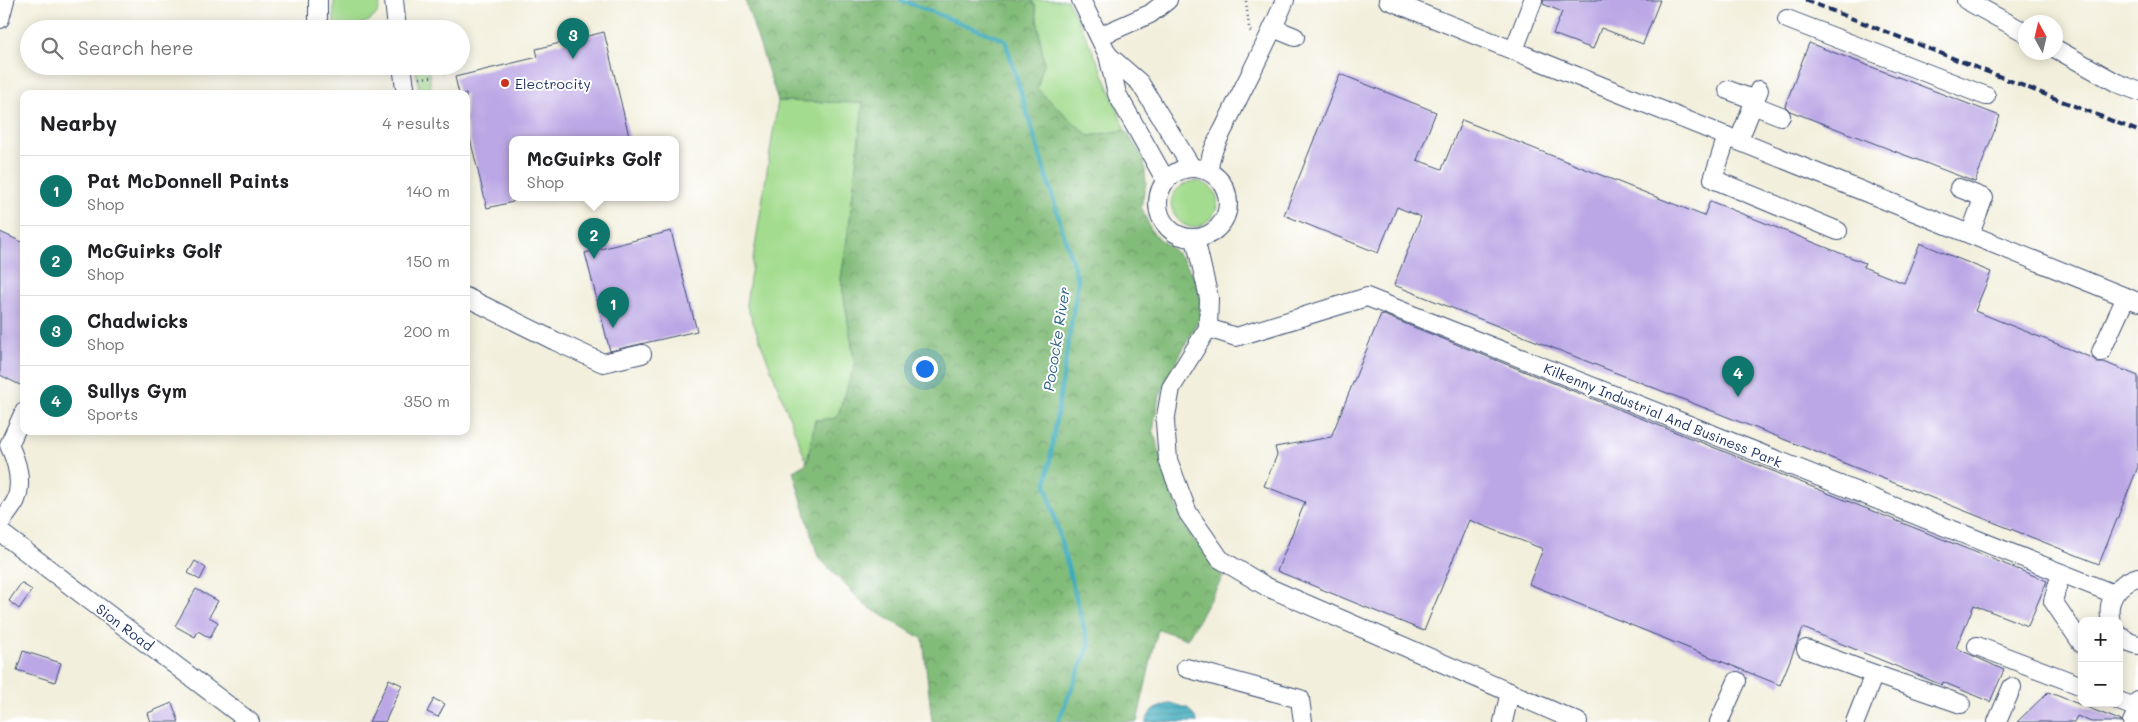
<!DOCTYPE html>
<html lang="en">
<head>
<meta charset="utf-8">
<style>
	body { margin:0; font-family:Mali,sans-serif; background:#f2f2f2; color:#202124 }
	.controls { position:absolute; right:15px; bottom:15px; display:grid; overflow:hidden; border-radius:10px; box-shadow:0 2px 12px #0003 }
	.controls button { width:45px; height:45px; display:grid; place-items:center; padding:0; border:0; border-bottom:1px solid #e0e0e0; background:#fff; color:#202124; font:25px sans-serif }
	.compass { position:absolute; left:2018px; top:15px; width:45px; height:45px; border-radius:50%; background:#fff; box-shadow:0 2px 12px #0003; rotate:352deg }
	.you { position:absolute; left:924px; top:368px; width:18px; height:18px; margin:-12px; border:4px solid #fff; border-radius:50%; background:#1a73e8; box-shadow:0 0 0 8px #1a73e833 }
	.badge { display:grid; place-items:center; width:32px; height:32px; border-radius:50%; background:#0f766e; color:#fff; font-size:16px; font-weight:700 }
	.pin { position:absolute; translate:-50% -41px; filter:drop-shadow(0 1px 2px #0008) }
	.pin::after { content:''; position:absolute; top:26px; width:18px; height:15px; background:inherit; clip-path:polygon(0 0,100% 0,50% 100%) }
	.popup { position:absolute; left:509px; top:136px; width:170px; height:65px; box-sizing:border-box; display:grid; place-content:center; border-radius:10px; background:#fff; filter:drop-shadow(0 1px 4px #0005); font-size:16px; white-space:nowrap; color:#757577 }
	.popup b { font-size:19px; color:#202124 }
	.popup::after { content:''; position:absolute; left:50%; top:100%; margin-left:-10px; border:10px solid transparent; border-top-color:#fff }
	.list { margin:0; padding:0; list-style:none }
	h2 { display:flex; justify-content:space-between; align-items:center; height:65px; margin:0; padding:0 20px; font-size:21px }
	h2 small { font-size:16px; font-weight:400; color:#757577 }
	.list li { display:grid; grid-template-columns:32px 1fr auto; gap:15px; align-items:center; box-sizing:border-box; height:70px; padding:0 20px; border-top:1px solid #e0e0e0 }
	.list b { display:block; font-size:19px; white-space:nowrap }
	.list p { margin:0; font-size:16px; white-space:nowrap; color:#757577 }
	.list em { font-size:16px; font-style:normal; color:#757577 }
	.icon { flex:none; width:28px; height:28px; fill:none; stroke:currentColor; stroke-width:2; stroke-linecap:round; stroke-linejoin:round }
	.map { position:relative; flex:none; width:2138px; height:722px; overflow:hidden }
	.search { position:absolute; background:#fff; box-shadow:0 2px 12px #0003; left:20px; top:20px; width:450px; height:55px; display:flex; align-items:center; gap:12px; box-sizing:border-box; padding:0 18px; border-radius:28px; color:#757577; font-size:19px }
	.panel { position:absolute; background:#fff; box-shadow:0 2px 12px #0003; left:20px; top:90px; width:450px; height:345px; border-radius:10px }
	.map>svg:first-child { display:block }
</style>
</head>
<body>
<div class="map">
<svg width="2138" height="722" viewBox="0 0 2138 722">
	<defs>
		<pattern id="forest-crowns" width="20" height="18" patternUnits="userSpaceOnUse" patternTransform="scale(1.25)"><rect width="20" height="18" fill="#82bc79"/><path d="M2 6a3 3 0 1 1 6 0M12 15a3 3 0 1 1 6 0" fill="none" stroke="#6a9966"/></pattern>
		<pattern id="water-rules" width="6" height="5" patternUnits="userSpaceOnUse" patternTransform="scale(1.25)"><rect width="6" height="5" fill="#3eabbc"/><path d="M0 2.5h6" fill="none" stroke="#338c9c"/></pattern>
	</defs>
	<rect width="100%" height="100%" fill="#fff"/>
	<filter id="ink" filterUnits="userSpaceOnUse"><feTurbulence type="fractalNoise" baseFrequency=".02" numOctaves="2"/><feDisplacementMap in="SourceGraphic" scale="10" xChannelSelector="R" yChannelSelector="G"/><feConvolveMatrix kernelMatrix="1 2 1 2 8 2 1 2 1" color-interpolation-filters="sRGB"/></filter>
	<filter id="wash" filterUnits="userSpaceOnUse"><feTurbulence type="fractalNoise" baseFrequency=".0096" numOctaves="4" result="noise"/><feDisplacementMap in="SourceGraphic" scale="20" xChannelSelector="R" yChannelSelector="G"/><feGaussianBlur stdDeviation="1.12" result="paint"/><feColorMatrix in="noise" values="0 0 0 0 0 0 0 0 0 0 0 0 0 0 0 0 0 1.4 0 .05"/><feComposite in="paint" operator="in"/></filter>
	<g filter="url(#wash)">
		<rect width="100%" height="100%" fill="#f2efdc"/>
		<g fill="#a3dc8e" stroke="#5f8676">
			<path d="M334,0h46c2,23 -28,29 -46,29z"/>
			<path d="M1031,0h36c23,42 42,85 58,130l-36,6 -53,-47 8,-26 -9,-58z"/>
			<polygon points="415,66 428,66 432,94 420,94"/>
			<polygon points="778,101 863,103 850,219 841,279 855,364 837,418 815,420 807,463 746,304"/>
			<path d="M1197,181c48,12 -1,71 -22,34 -11,-17 4,-33 22,-34z"/>
		</g>
		<polygon fill="url(#forest-crowns)" stroke="#4e766c" points="745,0 1031,0 1035,5 1044,63 1037,89 1089,136 1125,130 1144,158 1146,183 1141,207 1152,232 1182,258 1199,285 1202,314 1169,375 1158,401 1153,431 1182,522 1223,577 1187,639 1158,629 1137,722 932,722 923,639 865,605 818,557 793,471 807,463 815,420 837,418 855,364 841,279 850,219 863,103 778,101"/>
		<polygon fill="url(#water-rules)" stroke="#2c6d8d" points="1170,703 1188,708 1198,722 1145,722 1152,710"/>
		<g fill="none" stroke-linecap="round" stroke-linejoin="round">
			<polyline stroke="#3eabbc" stroke-width="4.5" points="901,0 1005,40 1078,281 1046,485 1089,646 1058,722"/>
		</g>
		<g id="blocks">
			<g fill="#bba7e5">
				<polygon points="1543,0 1660,0 1643,44 1601,28 1593,49 1553,34 1562,12 1543,4"/>
				<polygon points="604,32 630,140 513,140 513,202 487,208 466,122 466,94 459,94 455,77 538,57 536,49"/>
				<polygon points="1809,43 2000,116 1975,182 1790,111 1785,106"/>
				<polygon points="1340,74 1436,112 1417,160 1442,169 1462,120 1704,216 1710,201 1865,263 1863,267 1904,283 1920,243 1991,272 1975,311 2092,358 2097,362 2104,362 2138,376 2138,467 2099,564 1394,285 1421,217 1397,207 1378,253 1284,215"/>
				<polygon points="671,231 697,331 610,351 585,253"/>
				<polygon points="0,232 24,243 24,387 0,375"/>
				<polygon points="1381,314 2047,581 2028,626 1974,605 1956,648 2004,670 1990,702 1943,682 1942,685 1803,628 1780,685 1529,584 1543,549 1469,520 1424,631 1277,571 1305,502 1264,486 1277,455 1275,447 1331,437"/>
				<polygon points="195,561 206,568 200,580 188,573"/>
				<polygon points="21,583 32,590 19,609 9,601"/>
				<polygon points="196,589 218,601 209,617 218,622 210,638 198,631 195,637 175,626"/>
				<polygon points="23,651 61,663 55,682 17,670"/>
				<polygon points="389,679 402,685 385,722 369,722"/>
				<polygon points="2048,692 2122,721 2122,722 2091,722 2077,716 2074,722 2017,722"/>
				<polygon points="434,699 445,704 438,717 427,712"/>
				<polygon points="172,703 179,722 151,722 148,713"/>
			</g>
		</g>
	</g>
	<g filter="url(#ink)">
		<use href="#blocks" fill-opacity="0" stroke="#3b4c71" stroke-width="1"/>
		<g fill="none" stroke-linecap="round" stroke-linejoin="round">
			<defs>
				<g id="minor">
					<polyline points="318,0 318,29"/>
					<polyline points="394,0 397,29"/>
					<polyline points="1081,0 1108,55 1117,94 1166,181"/>
					<polyline points="1388,0 2138,302"/>
					<polyline points="1966,0 2026,33"/>
					<polyline points="0,19 5,0"/>
					<polyline points="1787,19 1986,96"/>
					<polyline points="1273,28 1295,37"/>
					<polyline points="1100,36 1150,14 1168,0"/>
					<polyline points="2056,49 2117,83 2138,91"/>
					<polyline points="1514,50 1533,0"/>
					<polyline points="1108,55 1140,83 1192,168"/>
					<polyline points="402,66 406,94"/>
					<polyline points="1728,90 1755,100"/>
					<polyline points="1753,105 1781,116"/>
					<polyline points="1727,136 1713,179 1838,231"/>
					<polyline points="1739,140 1759,90"/>
					<circle cx="1193" cy="203" r="35"/>
					<path d="M1209,172c0,-20 10,-33 18,-50 19,-41 41,-80 58,-122"/>
					<polyline points="1959,188 1984,198"/>
					<polyline points="1970,234 1982,202"/>
					<polyline points="1195,238 1209,298 1208,328 1171,388 1165,422 1168,460 1188,513 1220,559 1267,587 1578,722"/>
					<polyline points="466,297 555,341 603,363 642,354"/>
					<polyline points="1208,328 1236,337 1367,297 2114,594"/>
					<polyline points="2101,352 2126,297"/>
					<path d="M0,523c5,-7 13,-16 16,-23 7,-19 1,-38 -7,-55l15,-33"/>
					<polyline points="0,532 250,722"/>
					<polyline points="2061,573 2053,601 2082,644"/>
					<path d="M2111,621c-6,-20 8,-39 27,-44"/>
					<polyline points="2119,635 2129,642 2138,645"/>
					<polyline points="1977,646 2082,686"/>
					<polyline points="1806,649 1874,674 1855,722"/>
					<polyline points="1186,668 1300,699 1303,722"/>
					<polyline points="1874,674 1961,704"/>
					<polyline points="2119,701 2137,708"/>
					<polyline points="1503,722 1510,692"/>
					<polyline points="1719,722 1737,681"/>
					<polyline points="1997,722 2012,687"/>
					<polyline points="2132,722 2137,711 2138,701"/>
				</g>
			</defs>
			<use href="#minor" stroke="#3b4c71" stroke-width="20"/>
			<g stroke="#3b4c71" stroke-width="2.5" stroke-dasharray="1 4" stroke-linecap="butt">
				<polyline points="1246,1 1249,27 1252,35"/>
				<polyline points="445,74 445,73"/>
				<polyline points="420,78 431,77"/>
			</g>
			<use href="#minor" stroke="#fff" stroke-width="18"/>
			<polyline stroke="#1b2f5e" stroke-width="4" stroke-dasharray="8 4" stroke-linecap="butt" points="1805,0 2138,131"/>
		</g>
	</g>
	<circle fill="#c8321e" stroke="#fff" stroke-width="2" cx="505" cy="83" r="5"/>
	<g text-anchor="middle" dominant-baseline="central" stroke-width="4" stroke-linejoin="round" paint-order="stroke">
		<g font-size="14" fill="#1b2f5e" stroke="#fff" text-anchor="start">
			<text x="515" y="83">Electrocity</text>
		</g>
		<g font-size="14" fill="#1b2f5e" stroke="#fff">
			<text transform="translate(1663 415) rotate(22)">Kilkenny Industrial And Business Park</text>
			<text transform="translate(125 627) rotate(37)">Sion Road</text>
		</g>
		<g font-size="15" font-style="italic" fill="#296184" stroke="#fff">
			<text transform="translate(1056 339) rotate(-81)">Pococke River</text>
		</g>
	</g>
</svg>
<div class="controls">
<button>+</button>
<button>−</button>
</div>
<svg class="compass" viewBox="-18 -18 36 36"><path d="M0-13l5 13h-10z" fill="#e53935"/><path d="M0 13l5-13h-10z" fill="#757577"/></svg>
<div class="you"></div>
<div class="pin badge" style="left:613px;top:328px">1</div>
<div class="pin badge" style="left:594px;top:259px">2</div>
<div class="popup"><b>McGuirks Golf</b>Shop</div>
<div class="pin badge" style="left:573px;top:59px">3</div>
<div class="pin badge" style="left:1738px;top:397px">4</div>
<div class="search"><svg class="icon" aria-label="search" viewBox="0 0 24 24"><circle cx="10" cy="10" r="6"/><path d="M15 15l6 6"/></svg>Search here</div>
<section class="panel">
<h2>Nearby<small>4 results</small></h2>
<ul class="list">
<li><span class="badge">1</span><div><b>Pat McDonnell Paints</b><p>Shop</p></div><em>140 m</em></li>
<li><span class="badge">2</span><div><b>McGuirks Golf</b><p>Shop</p></div><em>150 m</em></li>
<li><span class="badge">3</span><div><b>Chadwicks</b><p>Shop</p></div><em>200 m</em></li>
<li><span class="badge">4</span><div><b>Sullys Gym</b><p>Sports</p></div><em>350 m</em></li>
</ul>
</section>
</div>
</body>
</html>
